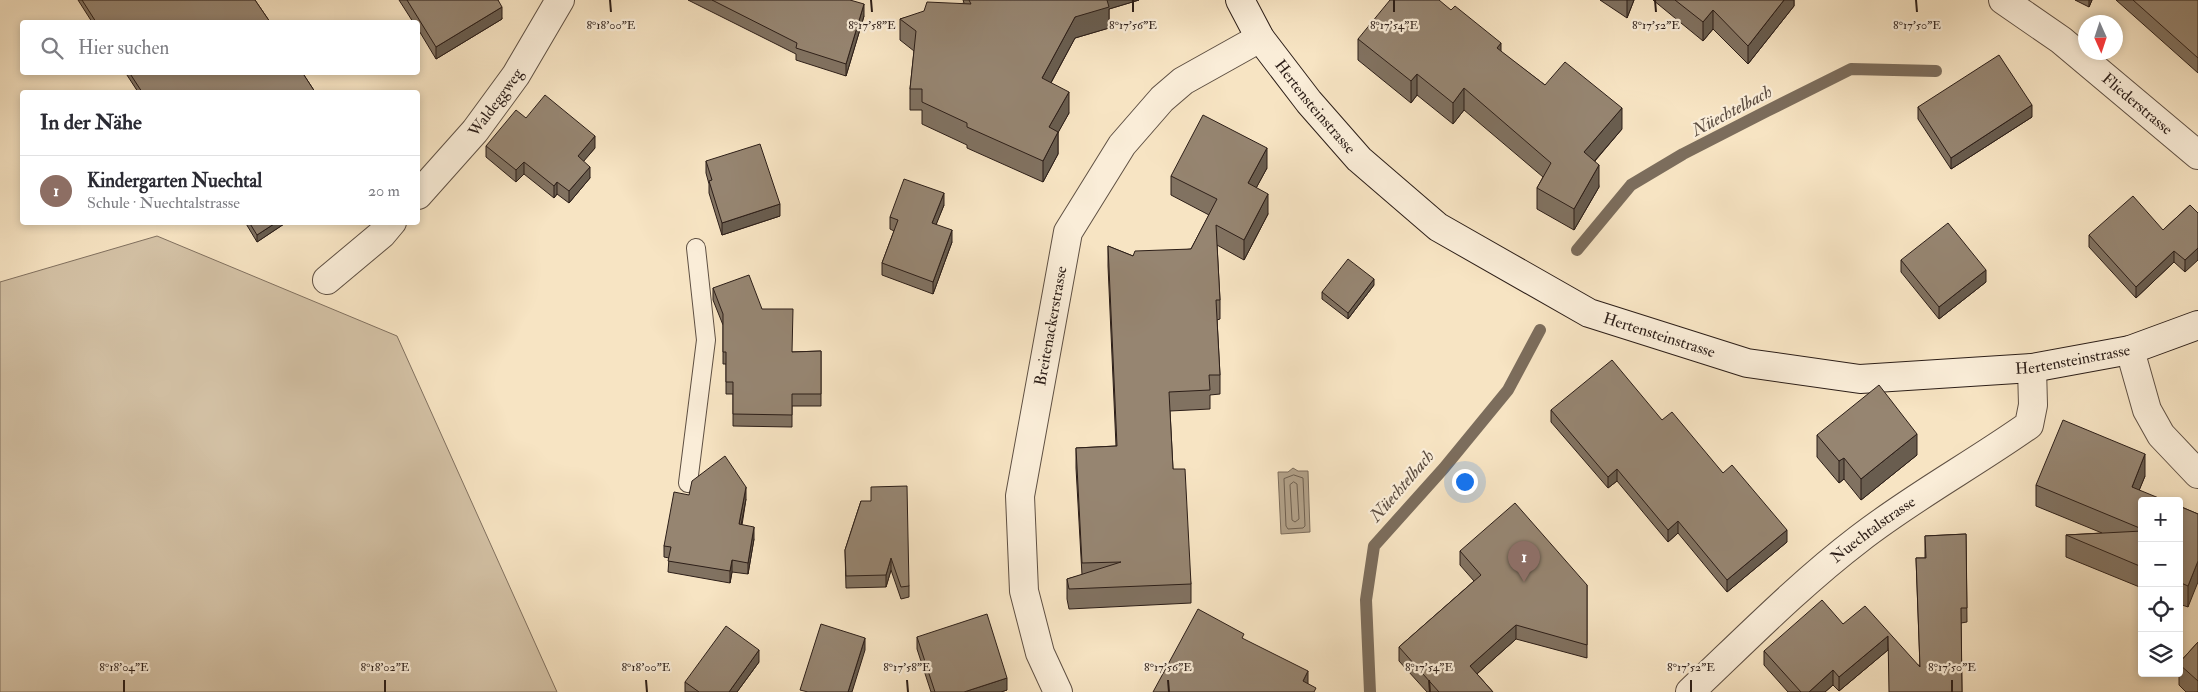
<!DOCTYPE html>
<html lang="de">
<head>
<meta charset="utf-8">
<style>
	body { margin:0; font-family:"IM FELL Double Pica",serif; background:#f2f2f3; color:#2b2b33 }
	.controls { position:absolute; right:15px; bottom:15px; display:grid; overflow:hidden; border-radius:5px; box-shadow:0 2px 8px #0003 }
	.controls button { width:45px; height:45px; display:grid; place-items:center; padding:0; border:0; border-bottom:1px solid #e1e1e2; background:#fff; color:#2b2b33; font:25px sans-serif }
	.compass { position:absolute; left:2078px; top:15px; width:45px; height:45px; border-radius:50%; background:#fff; box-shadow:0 2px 8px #0003; rotate:177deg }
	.you { position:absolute; left:1464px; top:481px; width:18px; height:18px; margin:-12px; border:4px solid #fff; border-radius:50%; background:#1a73e8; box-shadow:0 0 0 8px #1a73e833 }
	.badge { display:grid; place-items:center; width:32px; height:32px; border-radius:50%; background:#7c3aed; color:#fff; font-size:16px; font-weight:700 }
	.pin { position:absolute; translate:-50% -41px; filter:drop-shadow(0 1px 2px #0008) }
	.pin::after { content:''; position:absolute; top:26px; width:18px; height:15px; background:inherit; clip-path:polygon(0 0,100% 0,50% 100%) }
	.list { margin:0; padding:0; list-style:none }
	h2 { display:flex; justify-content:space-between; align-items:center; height:65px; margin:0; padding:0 20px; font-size:21px }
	h2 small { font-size:16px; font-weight:400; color:#7c7c81 }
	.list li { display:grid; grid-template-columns:32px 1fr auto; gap:15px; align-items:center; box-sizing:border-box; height:70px; padding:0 20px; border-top:1px solid #e1e1e2 }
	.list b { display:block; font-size:19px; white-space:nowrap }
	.list p { margin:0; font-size:16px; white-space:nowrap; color:#7c7c81 }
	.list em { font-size:16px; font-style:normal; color:#7c7c81 }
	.icon { flex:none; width:28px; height:28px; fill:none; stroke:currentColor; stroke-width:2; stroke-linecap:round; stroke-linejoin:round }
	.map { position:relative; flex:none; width:2198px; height:692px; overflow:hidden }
	.search { position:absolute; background:#fff; box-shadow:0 2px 8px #0003; left:20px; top:20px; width:400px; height:55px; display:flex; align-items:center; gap:12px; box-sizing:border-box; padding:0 18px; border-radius:5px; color:#7c7c81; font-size:19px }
	.panel { position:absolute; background:#fff; box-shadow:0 2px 8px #0003; left:20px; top:90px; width:400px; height:135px; border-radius:5px }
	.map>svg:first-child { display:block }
</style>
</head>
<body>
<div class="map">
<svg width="2198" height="692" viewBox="0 0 2198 692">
	<rect width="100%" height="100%" fill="#f7e4c3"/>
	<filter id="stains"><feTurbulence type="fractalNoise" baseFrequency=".004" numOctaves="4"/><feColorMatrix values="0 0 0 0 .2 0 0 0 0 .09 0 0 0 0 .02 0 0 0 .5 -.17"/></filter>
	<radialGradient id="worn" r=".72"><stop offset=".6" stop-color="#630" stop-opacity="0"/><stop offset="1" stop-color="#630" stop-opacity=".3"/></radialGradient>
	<polygon fill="#d4c2a6" stroke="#80705f" points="157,236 397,336 557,692 0,692 0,282"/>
	<polygon fill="#b2a189" stroke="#7c6d5c" points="1293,468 1298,471 1308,471 1310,532 1281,534 1278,472 1288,472"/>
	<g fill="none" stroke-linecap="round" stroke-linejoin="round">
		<g stroke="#6f6050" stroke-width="1">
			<polygon points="1294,475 1303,478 1305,526 1303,528 1288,529 1286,526 1284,479"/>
			<polygon points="1294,482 1297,484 1299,519 1295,522 1292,520 1290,485"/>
		</g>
		<g stroke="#7c6d5c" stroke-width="12">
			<polyline points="1577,250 1631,185 1683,154 1767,111 1851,69 1936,71"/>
			<polyline points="1370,692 1366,600 1374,546 1444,468 1508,390 1540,330"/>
		</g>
		<defs>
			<polyline id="lane" points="688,483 706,340 696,248"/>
			<g id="street">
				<path id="s1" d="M2003,0l58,40 137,115"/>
				<path id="s2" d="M418,195l57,-64 41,-56 44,-75"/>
				<polyline points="327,280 382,234 392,222"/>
				<polyline points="2130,350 2147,410 2161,435 2198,474"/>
				<path id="s3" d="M1058,692l-18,-39 -16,-62 -4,-95 48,-264 54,-87 40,-46 21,-18 77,-43"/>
				<path id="s4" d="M1690,692c54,-51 110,-108 169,-153 54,-42 115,-75 170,-114l4,-20 -1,-37"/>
			</g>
			<g id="secondary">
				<path id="s5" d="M1240,0l20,38 49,64 50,57 79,68 151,86 158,50 113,16 172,-11 98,-18 68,-25"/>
			</g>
		</defs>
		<use href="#lane" stroke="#5f5043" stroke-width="20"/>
		<use href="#street" stroke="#5f5043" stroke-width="30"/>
		<use href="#secondary" stroke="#2c1e18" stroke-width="30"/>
		<use href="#lane" stroke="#faedd8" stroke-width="18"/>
		<use href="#street" stroke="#faedd8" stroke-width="28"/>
		<use href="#secondary" stroke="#faedd8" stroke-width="28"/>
	</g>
	<g fill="#817261" stroke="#2c1e18">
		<polygon points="78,0 255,0 270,22 92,22"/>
		<polygon points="399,0 498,0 502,19 436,59 418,29 418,22 413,22"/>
		<polygon points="688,0 850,0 864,16 846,76 796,60 796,54"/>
		<polygon points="963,0 1139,0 1109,9 1109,28 1075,38 1051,83 1069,113 1058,132 1058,154 1043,182 967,148 967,145 922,124 922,110 910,110 910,89 914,51 900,40 900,19 964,3"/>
		<polygon points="1600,0 1634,0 1627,18"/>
		<polygon points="1653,0 1794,0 1794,6 1748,64 1713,29 1703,41"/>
		<polygon points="2075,0 2092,0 2089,7"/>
		<polygon points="2116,0 2198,0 2198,73"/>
		<polygon points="1358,39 1501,52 1545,85 1622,129 1595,161 1599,187 1574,230 1537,209 1537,188 1543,177 1464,110 1453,124 1417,95 1411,103 1358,60"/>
		<polygon points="125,72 302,72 315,92 138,92"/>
		<polygon points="1918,107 2032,117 1951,169 1918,119"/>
		<polygon points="526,118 595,148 583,161 590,178 569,203 557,194 554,198 524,174 516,182 486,157 486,146"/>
		<polygon points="706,161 780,216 722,235 709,193 709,184 706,173"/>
		<polygon points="1267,168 1256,188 1268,214 1244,260 1217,245 1220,300 1220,319 1217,320 1220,375 1220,394 1210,395 1210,409 1170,411 1173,469 1191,584 1191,603 1069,609 1067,599 1067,579 1082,575 1076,468 1076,448 1116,446 1108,266 1108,246 1133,256 1191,249 1209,215 1171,195 1171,176"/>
		<polygon points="944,205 936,224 952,242 933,294 882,275 882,263 894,231 890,229 890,217"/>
		<polygon points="2190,205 2185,272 2174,262 2136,298 2089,247 2089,235 2163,230"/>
		<polygon points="245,222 287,222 257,242"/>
		<polygon points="1901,260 1986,282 1939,319 1901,272"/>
		<polygon points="1374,285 1348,319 1322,299 1322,292"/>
		<polygon points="713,288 762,309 792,352 821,351 821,406 792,406 792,427 733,426 733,394 726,394 726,364 723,364 723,325 713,300"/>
		<polygon points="1551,410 1662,420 1723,473 1787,542 1727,592 1678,533 1668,542 1617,481 1608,488 1551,422"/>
		<polygon points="1817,435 1917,455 1861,500 1844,479 1839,483 1817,457"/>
		<polygon points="2145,476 2139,490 2142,501 2142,588 2066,557 2066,535 2102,533 2036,506 2036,485"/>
		<polygon points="689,495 746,499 742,525 754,539 748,574 732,572 730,583 668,572 669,558 664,557 664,546"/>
		<polygon points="861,501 909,586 909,597 901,599 891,570 886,587 846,588 845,550"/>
		<polygon points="2179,506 2198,514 2188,607 2179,604"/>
		<polygon points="1966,534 1967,622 1961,623 1962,692 1888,650 1839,691 1833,685 1825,692 1788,692 1764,665 1764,651 1843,624 1920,666 1916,558 1925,558 1925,536"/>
		<polygon points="1460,551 1587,585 1587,658 1516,639 1477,674 1493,692 1427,692 1399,661 1399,647 1474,581 1460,565"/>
		<polygon points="917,637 1007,690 1001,692 931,692 917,649"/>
		<polygon points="2198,642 2198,692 2186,692 2179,685 2179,663"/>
		<polygon points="759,662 737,692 685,692 685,682"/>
	</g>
	<g fill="#695d4f" stroke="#2c1e18">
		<polygon points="1104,0 1139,0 1109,9 1109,28 1075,38 1042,99 1042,78 1075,17"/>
		<polygon points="1627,0 1634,0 1627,18"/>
		<polygon points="1784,0 1794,0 1794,6 1748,64 1748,46"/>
		<polygon points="2089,0 2092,0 2089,7"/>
		<polygon points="864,4 864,16 846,76 846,64"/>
		<polygon points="502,7 502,19 436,59 436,47"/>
		<polygon points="1713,10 1713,29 1703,41 1703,22"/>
		<polygon points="1501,43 1501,64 1497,48"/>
		<polygon points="1417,74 1417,95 1411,103 1411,81"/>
		<polygon points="1464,88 1464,110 1453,124 1453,103"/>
		<polygon points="1069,92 1069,113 1049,149 1049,127"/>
		<polygon points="2032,105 2032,117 1951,169 1951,158"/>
		<polygon points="1622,108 1622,129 1584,173 1584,152"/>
		<polygon points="1058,132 1058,154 1043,182 1043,161"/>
		<polygon points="595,136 595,148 578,168 578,156"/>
		<polygon points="1267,148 1267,168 1248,203 1248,183"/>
		<polygon points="524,162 524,174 516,182 516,170"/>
		<polygon points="1599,165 1599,187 1574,230 1574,209"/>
		<polygon points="590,167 590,178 569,203 569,191"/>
		<polygon points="557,182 557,194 554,198 554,186"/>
		<polygon points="944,193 944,205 932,235 932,223"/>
		<polygon points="1268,194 1268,214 1244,260 1244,240"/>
		<polygon points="780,204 780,216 722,235 722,223"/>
		<polygon points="277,222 287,222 257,242 257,235"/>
		<polygon points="952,230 952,242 933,294 933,282"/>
		<polygon points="2198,248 2198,260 2185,272 2185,260"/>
		<polygon points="2174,251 2174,262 2136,298 2136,287"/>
		<polygon points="1986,270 1986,282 1939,319 1939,307"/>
		<polygon points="1374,279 1374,285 1348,319 1348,313"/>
		<polygon points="1917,434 1917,455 1861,500 1861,479"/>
		<polygon points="2145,454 2145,476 2132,508 2132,487"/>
		<polygon points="1844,458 1844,479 1839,483 1839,461"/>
		<polygon points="1617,469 1617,481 1608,488 1608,477"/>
		<polygon points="746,487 746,499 739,536 739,524"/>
		<polygon points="1678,521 1678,533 1668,542 1668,530"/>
		<polygon points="754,527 754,539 748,574 748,563"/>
		<polygon points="1787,530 1787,542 1727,592 1727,580"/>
		<polygon points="891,558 891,570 886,587 886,575"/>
		<polygon points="732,560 732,572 730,583 730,571"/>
		<polygon points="2198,561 2198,582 2188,607 2188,586"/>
		<polygon points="1516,625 1516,639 1470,680 1470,666"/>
		<polygon points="1888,636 1888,650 1839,691 1839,677"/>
		<polygon points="865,638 865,650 852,692 848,692"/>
		<polygon points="759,650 759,662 737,692 729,692"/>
		<polygon points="1833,670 1833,685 1825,692 1809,692"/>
		<polygon points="1308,671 1308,692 1303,681"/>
		<polygon points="1007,678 1007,690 1001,692 964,692"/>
	</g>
	<g fill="#968571" stroke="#2c1e18">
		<polygon points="82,0 255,0 270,22 96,22"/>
		<polygon points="407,0 498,0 502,7 436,47"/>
		<polygon points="712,0 850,0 864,4 846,64 796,48 797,43"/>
		<polygon points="969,0 1107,0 1109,7 1075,17 1042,78 1069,92 1049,127 1058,132 1043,161 967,127 967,123 922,102 922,89 910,89 916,31 900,19 924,11 927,2 971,4"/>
		<polygon points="1390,0 1439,0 1451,10 1455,6 1501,43 1497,48 1545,85 1565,62 1622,108 1584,152 1599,165 1574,209 1537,188 1551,163 1464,88 1453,103 1417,74 1411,81 1358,39"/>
		<polygon points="1675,0 1784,0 1748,46 1713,10 1703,22"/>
		<polygon points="2133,0 2198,0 2198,58"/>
		<polygon points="1999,55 2032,105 1951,158 1918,107"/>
		<polygon points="129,72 302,72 315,92 142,92"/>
		<polygon points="545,95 595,136 578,156 590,167 569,191 557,182 554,186 524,162 516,170 486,146 516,110 526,118"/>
		<polygon points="1203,115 1267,148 1248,183 1268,194 1244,240 1216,225 1220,300 1216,300 1220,375 1209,375 1210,390 1169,392 1173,469 1185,469 1191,584 1069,589 1067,579 1121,562 1082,563 1076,448 1117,446 1108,246 1133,256 1135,251 1191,249 1217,199 1171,176"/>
		<polygon points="760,144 780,204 722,223 709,181 712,180 706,161"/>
		<polygon points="904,179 944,193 932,223 952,230 933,282 882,263 898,220 890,217"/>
		<polygon points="2133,196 2163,230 2190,205 2198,213 2198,248 2185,260 2174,251 2136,287 2089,235"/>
		<polygon points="249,222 277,222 257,235"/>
		<polygon points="1948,223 1986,270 1939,307 1901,260"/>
		<polygon points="1348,259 1374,279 1348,313 1322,292"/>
		<polygon points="749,275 762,309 793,309 792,352 821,351 821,394 792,394 792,415 733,414 733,382 726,382 726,352 723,352 723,314 713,288"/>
		<polygon points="1612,360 1662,420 1672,412 1723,473 1732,465 1787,530 1727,580 1678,521 1668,530 1617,469 1608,477 1551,410"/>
		<polygon points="1879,385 1917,434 1861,479 1844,458 1839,461 1817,435"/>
		<polygon points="2063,420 2145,454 2132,487 2166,501 2142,501 2142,529 2036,485"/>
		<polygon points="725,456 746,487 739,524 754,527 748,563 732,560 730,571 668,561 671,547 664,546 674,492 689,495 692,481"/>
		<polygon points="907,486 909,586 901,587 891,558 886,575 846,576 845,550 861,501 871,501 871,487"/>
		<polygon points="1515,503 1587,585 1587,645 1516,625 1470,666 1493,692 1439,692 1399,647 1481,575 1460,551"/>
		<polygon points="2179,506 2198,514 2198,561 2188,586 2179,582"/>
		<polygon points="2142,531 2142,567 2066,535"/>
		<polygon points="1966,534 1967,608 1961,608 1962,692 1889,692 1888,636 1839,677 1833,670 1809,692 1801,692 1764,651 1822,600 1843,624 1865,606 1920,667 1916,558 1926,558 1925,536"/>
		<polygon points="1198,609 1244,634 1242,638 1308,671 1303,681 1316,688 1314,692 1153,692"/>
		<polygon points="987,614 1007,678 964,692 935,692 917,637"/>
		<polygon points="821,624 865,638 848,692 808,692 800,690"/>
		<polygon points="726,626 759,650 729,692 699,692 685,682"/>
		<polygon points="2198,642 2198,681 2179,664 2179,663"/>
	</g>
	<path fill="none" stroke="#2c1e18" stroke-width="2" d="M610,0l1,12M871,0l1,12M1133,0v12M1394,0v12M1655,0l1,12M1916,0l1,12M124,680v12M385,680v12M646,680l1,12M907,680l1,12M1168,680l1,12M1429,680l1,12M1691,680v12M1952,680v12"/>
	<g text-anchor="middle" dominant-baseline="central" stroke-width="4.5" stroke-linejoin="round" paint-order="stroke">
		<g font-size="16" fill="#2c1e18" stroke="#faedd8">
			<text stroke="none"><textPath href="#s2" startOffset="121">Waldeggweg</textPath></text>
			<text stroke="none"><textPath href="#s1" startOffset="170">Fliederstrasse</textPath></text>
			<text stroke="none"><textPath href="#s5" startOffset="131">Hertensteinstrasse</textPath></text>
			<text stroke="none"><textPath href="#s3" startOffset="375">Breitenackerstrasse</textPath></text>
			<text stroke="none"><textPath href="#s5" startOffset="551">Hertensteinstrasse</textPath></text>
			<text stroke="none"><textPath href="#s5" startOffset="971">Hertensteinstrasse</textPath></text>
			<text stroke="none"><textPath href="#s4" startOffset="245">Nuechtalstrasse</textPath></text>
		</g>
		<g font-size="18" font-style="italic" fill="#5b4c40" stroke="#faedd8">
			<text transform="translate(1732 111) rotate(-28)">Nüechtelbach</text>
			<text transform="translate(1402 486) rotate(-49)">Nüechtelbach</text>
		</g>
	</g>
	<g font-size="12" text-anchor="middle" fill="#2c1e18" stroke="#faedd8" stroke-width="4.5" stroke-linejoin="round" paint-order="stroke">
		<text x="611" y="29">8°18'00"E</text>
		<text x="872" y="29">8°17'58"E</text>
		<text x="1133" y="29">8°17'56"E</text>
		<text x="1394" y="29">8°17'54"E</text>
		<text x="1656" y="29">8°17'52"E</text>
		<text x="1917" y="29">8°17'50"E</text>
		<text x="124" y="671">8°18'04"E</text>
		<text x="385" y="671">8°18'02"E</text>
		<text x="646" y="671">8°18'00"E</text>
		<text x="907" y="671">8°17'58"E</text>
		<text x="1168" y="671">8°17'56"E</text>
		<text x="1429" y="671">8°17'54"E</text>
		<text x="1691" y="671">8°17'52"E</text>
		<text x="1952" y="671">8°17'50"E</text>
	</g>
	<rect width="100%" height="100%" filter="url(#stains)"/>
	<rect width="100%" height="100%" fill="url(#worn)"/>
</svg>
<div class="controls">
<button>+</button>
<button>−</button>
<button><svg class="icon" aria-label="locate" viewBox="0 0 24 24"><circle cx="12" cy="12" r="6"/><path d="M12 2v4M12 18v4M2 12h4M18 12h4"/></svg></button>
<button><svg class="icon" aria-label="layers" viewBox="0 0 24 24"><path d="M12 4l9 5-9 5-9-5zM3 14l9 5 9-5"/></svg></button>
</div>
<svg class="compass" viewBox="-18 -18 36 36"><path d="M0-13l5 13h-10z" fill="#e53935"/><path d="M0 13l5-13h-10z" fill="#7c7c81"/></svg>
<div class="you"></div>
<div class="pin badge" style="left:1524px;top:582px;background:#8d6e63">1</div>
<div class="search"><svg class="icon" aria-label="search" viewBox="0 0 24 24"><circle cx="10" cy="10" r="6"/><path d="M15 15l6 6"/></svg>Hier suchen</div>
<section class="panel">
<h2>In der Nähe<small></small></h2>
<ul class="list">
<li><span class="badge" style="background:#8d6e63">1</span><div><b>Kindergarten Nuechtal</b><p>Schule · Nuechtalstrasse</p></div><em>20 m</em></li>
</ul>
</section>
</div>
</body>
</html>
